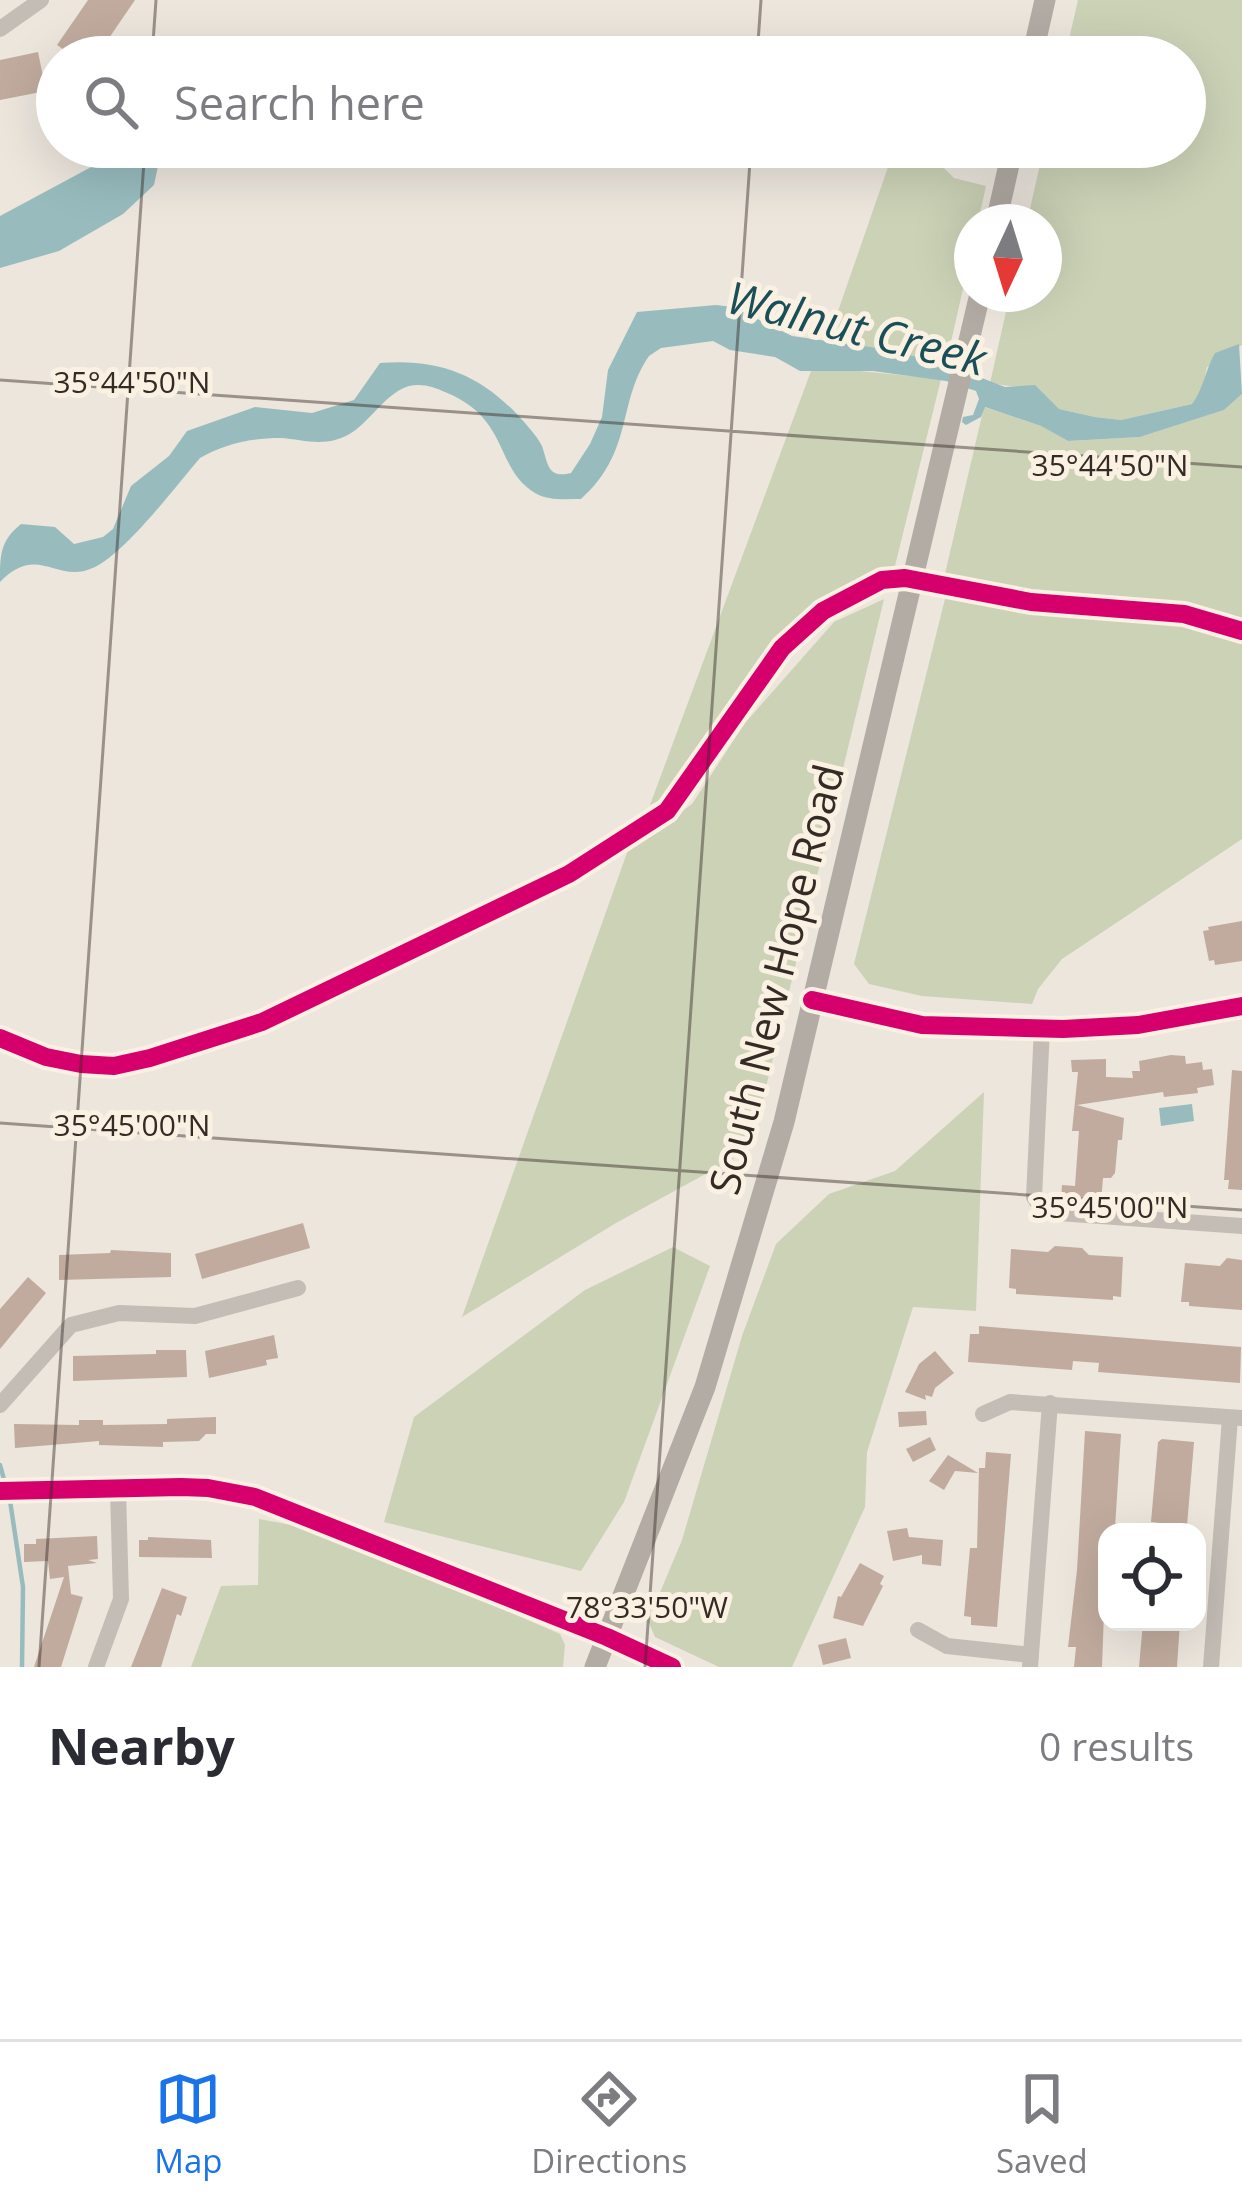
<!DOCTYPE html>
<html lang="en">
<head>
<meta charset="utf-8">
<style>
	body { margin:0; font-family:"Open Sans",sans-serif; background:#f7f7f7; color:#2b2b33 }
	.controls { position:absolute; right:36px; bottom:36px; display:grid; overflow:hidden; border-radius:24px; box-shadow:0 12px 48px #0002 }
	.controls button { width:108px; height:108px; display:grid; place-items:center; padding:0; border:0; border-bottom:3px solid #e1e1e2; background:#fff; color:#2b2b33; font:60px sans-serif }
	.compass { position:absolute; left:954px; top:204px; width:108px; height:108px; border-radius:50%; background:#fff; box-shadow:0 12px 48px #0002; rotate:184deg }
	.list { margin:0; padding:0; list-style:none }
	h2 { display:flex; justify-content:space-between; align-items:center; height:156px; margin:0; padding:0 48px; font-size:51px }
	h2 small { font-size:39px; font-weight:400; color:#7c7c81 }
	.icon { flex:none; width:66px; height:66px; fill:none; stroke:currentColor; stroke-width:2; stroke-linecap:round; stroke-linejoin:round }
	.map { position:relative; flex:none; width:1242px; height:1667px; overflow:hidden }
	.search { position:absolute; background:#fff; box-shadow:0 12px 48px #0002; left:36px; right:36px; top:36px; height:132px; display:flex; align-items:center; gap:30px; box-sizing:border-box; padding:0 42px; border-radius:66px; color:#7c7c81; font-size:45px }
	.sheet { height:372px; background:#fff }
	nav { display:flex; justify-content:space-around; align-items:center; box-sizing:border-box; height:168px; border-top:3px solid #e1e1e2; background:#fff; font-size:33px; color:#7c7c81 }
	nav a { display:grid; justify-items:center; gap:6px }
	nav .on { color:#1a73e8 }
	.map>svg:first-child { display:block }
</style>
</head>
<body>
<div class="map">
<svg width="1242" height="1667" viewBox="0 0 1242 1667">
	<rect width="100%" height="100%" fill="#ece6dd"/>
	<g fill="#cbd2b6">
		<polygon points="1078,0 1242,0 1242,345 1207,367 1202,390 1192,404 1121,420 1095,417 1059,409 1016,387 990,383 1010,294 1044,294 1044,222 1027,222 1044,147 1185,147 1185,57 1065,57"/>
		<polygon points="895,147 923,147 954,178 986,186 978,222 972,222 972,249 946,364 828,340"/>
		<path d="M839,369l102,10 -46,187c-107,30 -170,137 -224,228l-21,11 161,-434z"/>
		<polygon points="1242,394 1242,622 1212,612 1064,598 944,578 984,407 1041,426 1068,441 1140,437 1224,410"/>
		<polygon points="946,595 1027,609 1197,623 1242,638 1242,839 1062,959 1038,989 1032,1004 922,996 869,984 854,964"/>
		<polygon points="884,599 751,1149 616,1223 462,1317 628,850 692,804 745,723 834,622"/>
		<polygon points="984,1092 976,1311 913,1307 867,1452 865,1507 792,1667 719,1667 655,1637 648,1621 682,1540 742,1336 776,1244 829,1194 895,1171"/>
		<polygon points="673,1247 710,1266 624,1502 581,1571 384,1522 414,1417 585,1290"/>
		<polygon points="259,1519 319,1530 560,1634 565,1645 563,1667 191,1667 221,1586 258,1585"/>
	</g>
	<g fill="#98bcbe">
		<polygon points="134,154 158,166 154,185 123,214 59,251 0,268 0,216 108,158"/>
		<path d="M716,305l17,2 59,29 92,13 62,15 59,23 30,-2 24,24 36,8 26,3 71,-16c12,-16 13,-34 23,-51l24,-9 3,50 -18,16 -84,27 -72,4 -27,-15 -56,-19 -4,10 -15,8 -4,-3 1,-5 10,-2 6,-16 -3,-8 -30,-10 -73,-10h-73l-25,-14 -45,-7 -17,-9 -52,7 -12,8c-32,46 -15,96 -68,143 -15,0 -33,2 -46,-6 -41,-25 -25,-75 -90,-101 -11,-5 -23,-9 -36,-6 -29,9 -43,47 -74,54 -19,5 -36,-1 -55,-2 -28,0 -56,6 -80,20 -24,28 -74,94 -105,109 -39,19 -56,-25 -95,15 0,-27 0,-41 21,-58l34,3 19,17 29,-7 10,-8 18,-43 38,-30 18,-25 68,-24 57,6 42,-13 26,-37c61,-5 104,13 145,60 6,7 13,15 17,23 6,17 5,33 29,27l19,-29 12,-27 6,-47 29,-58z"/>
		<polygon points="1192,1104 1194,1121 1161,1126 1159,1108"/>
	</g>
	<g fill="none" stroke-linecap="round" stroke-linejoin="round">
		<g stroke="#98bcbe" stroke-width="4.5">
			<polyline points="0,1465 5,1483"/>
			<polyline points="9,1494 23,1587 22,1667"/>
		</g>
	</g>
	<g fill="#c1ab9e">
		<polygon points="88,0 135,0 96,57 74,57 57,45"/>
		<polygon points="38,52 46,91 0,100 0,60"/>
		<polygon points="1242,921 1242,961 1215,965 1214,960 1209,961 1203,931 1209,930 1208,927"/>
		<polygon points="1171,1055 1185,1056 1186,1064 1202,1062 1203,1070 1212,1069 1214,1085 1197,1088 1198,1093 1164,1097 1163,1092 1077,1105 1124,1118 1122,1140 1118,1140 1115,1173 1111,1178 1103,1178 1101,1203 1061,1200 1062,1185 1075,1186 1079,1131 1072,1131 1078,1072 1072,1072 1071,1060 1106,1059 1106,1077 1133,1078 1132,1071 1140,1071 1139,1061"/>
		<polygon points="1232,1070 1242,1071 1242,1190 1228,1189 1229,1180 1224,1180"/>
		<polygon points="303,1223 310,1248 202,1279 195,1254"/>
		<polygon points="1055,1246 1082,1248 1089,1255 1123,1257 1121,1297 1113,1296 1113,1300 1016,1294 1016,1289 1009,1288 1011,1249 1048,1252"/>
		<polygon points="111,1250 171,1253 171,1277 59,1280 59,1255 110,1253"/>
		<polygon points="1227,1258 1242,1260 1242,1310 1189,1306 1189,1302 1181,1302 1185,1263 1220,1266"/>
		<polygon points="28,1277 46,1293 0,1349 0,1309"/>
		<polygon points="979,1326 1241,1347 1240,1383 1098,1372 1099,1363 1073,1361 1072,1370 968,1362 970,1334 979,1334"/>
		<polygon points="274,1335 278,1358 266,1360 267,1365 209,1378 205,1351"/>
		<polygon points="156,1350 186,1350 187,1377 73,1381 73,1356 156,1354"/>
		<polygon points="935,1351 954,1373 935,1388 932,1397 925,1395 926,1400 905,1392 919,1364"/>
		<polygon points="926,1411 927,1425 899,1427 898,1412"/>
		<polygon points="216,1417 216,1434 206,1434 199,1441 163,1442 163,1447 99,1445 99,1441 15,1448 14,1424 79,1425 79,1420 103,1420 103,1425 167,1424 167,1419"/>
		<polygon points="1085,1431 1121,1434 1115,1528 1107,1532 1102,1667 1074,1667 1076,1647 1068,1647 1077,1570"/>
		<polygon points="930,1437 936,1450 913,1462 906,1449"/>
		<polygon points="1162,1439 1194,1442 1187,1526 1151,1522 1158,1442"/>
		<polygon points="986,1452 1011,1454 997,1627 971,1625 971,1617 964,1616 970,1548 977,1548 979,1468 985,1468"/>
		<polygon points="948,1455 978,1473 955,1471 944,1490 929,1481"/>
		<polygon points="907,1528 909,1537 943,1540 941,1566 922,1564 922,1555 893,1561 887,1531"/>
		<polygon points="97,1536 98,1559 88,1560 97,1563 68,1566 71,1594 83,1597 61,1667 34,1667 64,1577 50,1579 48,1561 24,1562 24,1544 36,1544 36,1539"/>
		<polygon points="148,1537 211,1540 212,1558 139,1557 139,1540 148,1540"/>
		<polygon points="860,1563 884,1576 880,1584 883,1586 863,1626 833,1618 838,1596 841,1597"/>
		<polygon points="162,1588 187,1597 181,1616 177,1614 161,1667 131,1667"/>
		<polygon points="1143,1622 1180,1622 1177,1667 1139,1667"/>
		<polygon points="846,1638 851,1658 823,1665 818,1645"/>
	</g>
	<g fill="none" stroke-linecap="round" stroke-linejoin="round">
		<g stroke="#c4bdb6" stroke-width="16">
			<polyline points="0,29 41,0"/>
			<polyline points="812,1000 922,1025 1063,1029 1138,1025 1242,1006"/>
			<polyline points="1042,1028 1034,1197 1044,1212 1242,1226"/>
			<polyline points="0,1405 71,1325 119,1313 195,1316 298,1288"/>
			<polyline points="983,1414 1010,1402 1242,1418"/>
			<polyline points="0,1491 181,1487 208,1488 255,1497 607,1637 672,1667"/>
			<polyline points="918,1630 947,1646 1031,1655"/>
			<polyline points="96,1667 121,1599 118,1490"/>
			<polyline points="1030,1667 1050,1403"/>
			<polyline points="1211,1667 1230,1418"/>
		</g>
		<g stroke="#b3aca5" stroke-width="21">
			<polyline points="1032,57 1045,0"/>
			<polyline points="996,222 1013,147"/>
			<polyline points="595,1667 705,1387 784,1122 980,294"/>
		</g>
		<defs>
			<g id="cycleway">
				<polyline points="812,1000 922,1025 1063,1029 1138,1025 1242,1006"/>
				<polyline points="0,1038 46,1057 81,1064 114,1066 150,1058 262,1022 569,874 667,811 782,648 823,611 882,580 905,578 1031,602 1184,614 1242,631"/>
				<polyline points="0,1491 181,1487 208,1488 255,1497 607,1637 672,1667"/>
			</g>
		</defs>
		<use href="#cycleway" stroke="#faf1e3" stroke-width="26"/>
		<use href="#cycleway" stroke="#d6006c" stroke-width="18"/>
	</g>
	<path fill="none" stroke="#352b25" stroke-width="3" stroke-opacity="0.45" d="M152,57l4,-57M757,57l4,-57M0,380l1242,87M0,1123l1242,87M39,1667l106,-1520M645,1667l106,-1520"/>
	<g text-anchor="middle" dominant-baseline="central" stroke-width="10" stroke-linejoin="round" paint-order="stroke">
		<g font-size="42" fill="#352b25" stroke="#faf1e3">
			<text transform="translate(775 979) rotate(-76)">South New Hope Road</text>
		</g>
		<g font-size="45" font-style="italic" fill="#194f58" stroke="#faf1e3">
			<text transform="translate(857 327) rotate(14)">Walnut Creek</text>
		</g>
	</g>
	<g font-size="30" text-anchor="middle" fill="#352b25" stroke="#faf1e3" stroke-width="10" stroke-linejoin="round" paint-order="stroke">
		<text x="132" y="393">35°44'50"N</text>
		<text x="1110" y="476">35°44'50"N</text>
		<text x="132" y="1136">35°45'00"N</text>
		<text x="1110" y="1218">35°45'00"N</text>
		<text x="647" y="1618">78°33'50"W</text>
	</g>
</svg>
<div class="controls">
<button><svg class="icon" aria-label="locate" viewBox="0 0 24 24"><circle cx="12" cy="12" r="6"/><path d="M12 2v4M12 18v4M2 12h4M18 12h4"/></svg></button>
</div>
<svg class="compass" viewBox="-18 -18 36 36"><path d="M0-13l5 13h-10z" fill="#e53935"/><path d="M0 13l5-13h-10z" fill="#7c7c81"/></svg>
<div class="search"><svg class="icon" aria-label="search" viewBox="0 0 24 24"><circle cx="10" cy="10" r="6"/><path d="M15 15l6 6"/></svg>Search here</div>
</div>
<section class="sheet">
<h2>Nearby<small>0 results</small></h2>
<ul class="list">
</ul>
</section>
<nav>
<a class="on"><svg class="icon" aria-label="map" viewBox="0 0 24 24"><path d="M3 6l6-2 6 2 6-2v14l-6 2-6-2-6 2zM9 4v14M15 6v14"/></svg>Map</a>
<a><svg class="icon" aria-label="directions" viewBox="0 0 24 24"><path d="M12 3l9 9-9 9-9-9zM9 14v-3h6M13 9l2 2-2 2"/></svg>Directions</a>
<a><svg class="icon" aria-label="saved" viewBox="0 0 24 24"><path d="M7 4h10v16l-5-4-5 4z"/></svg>Saved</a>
</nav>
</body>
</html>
